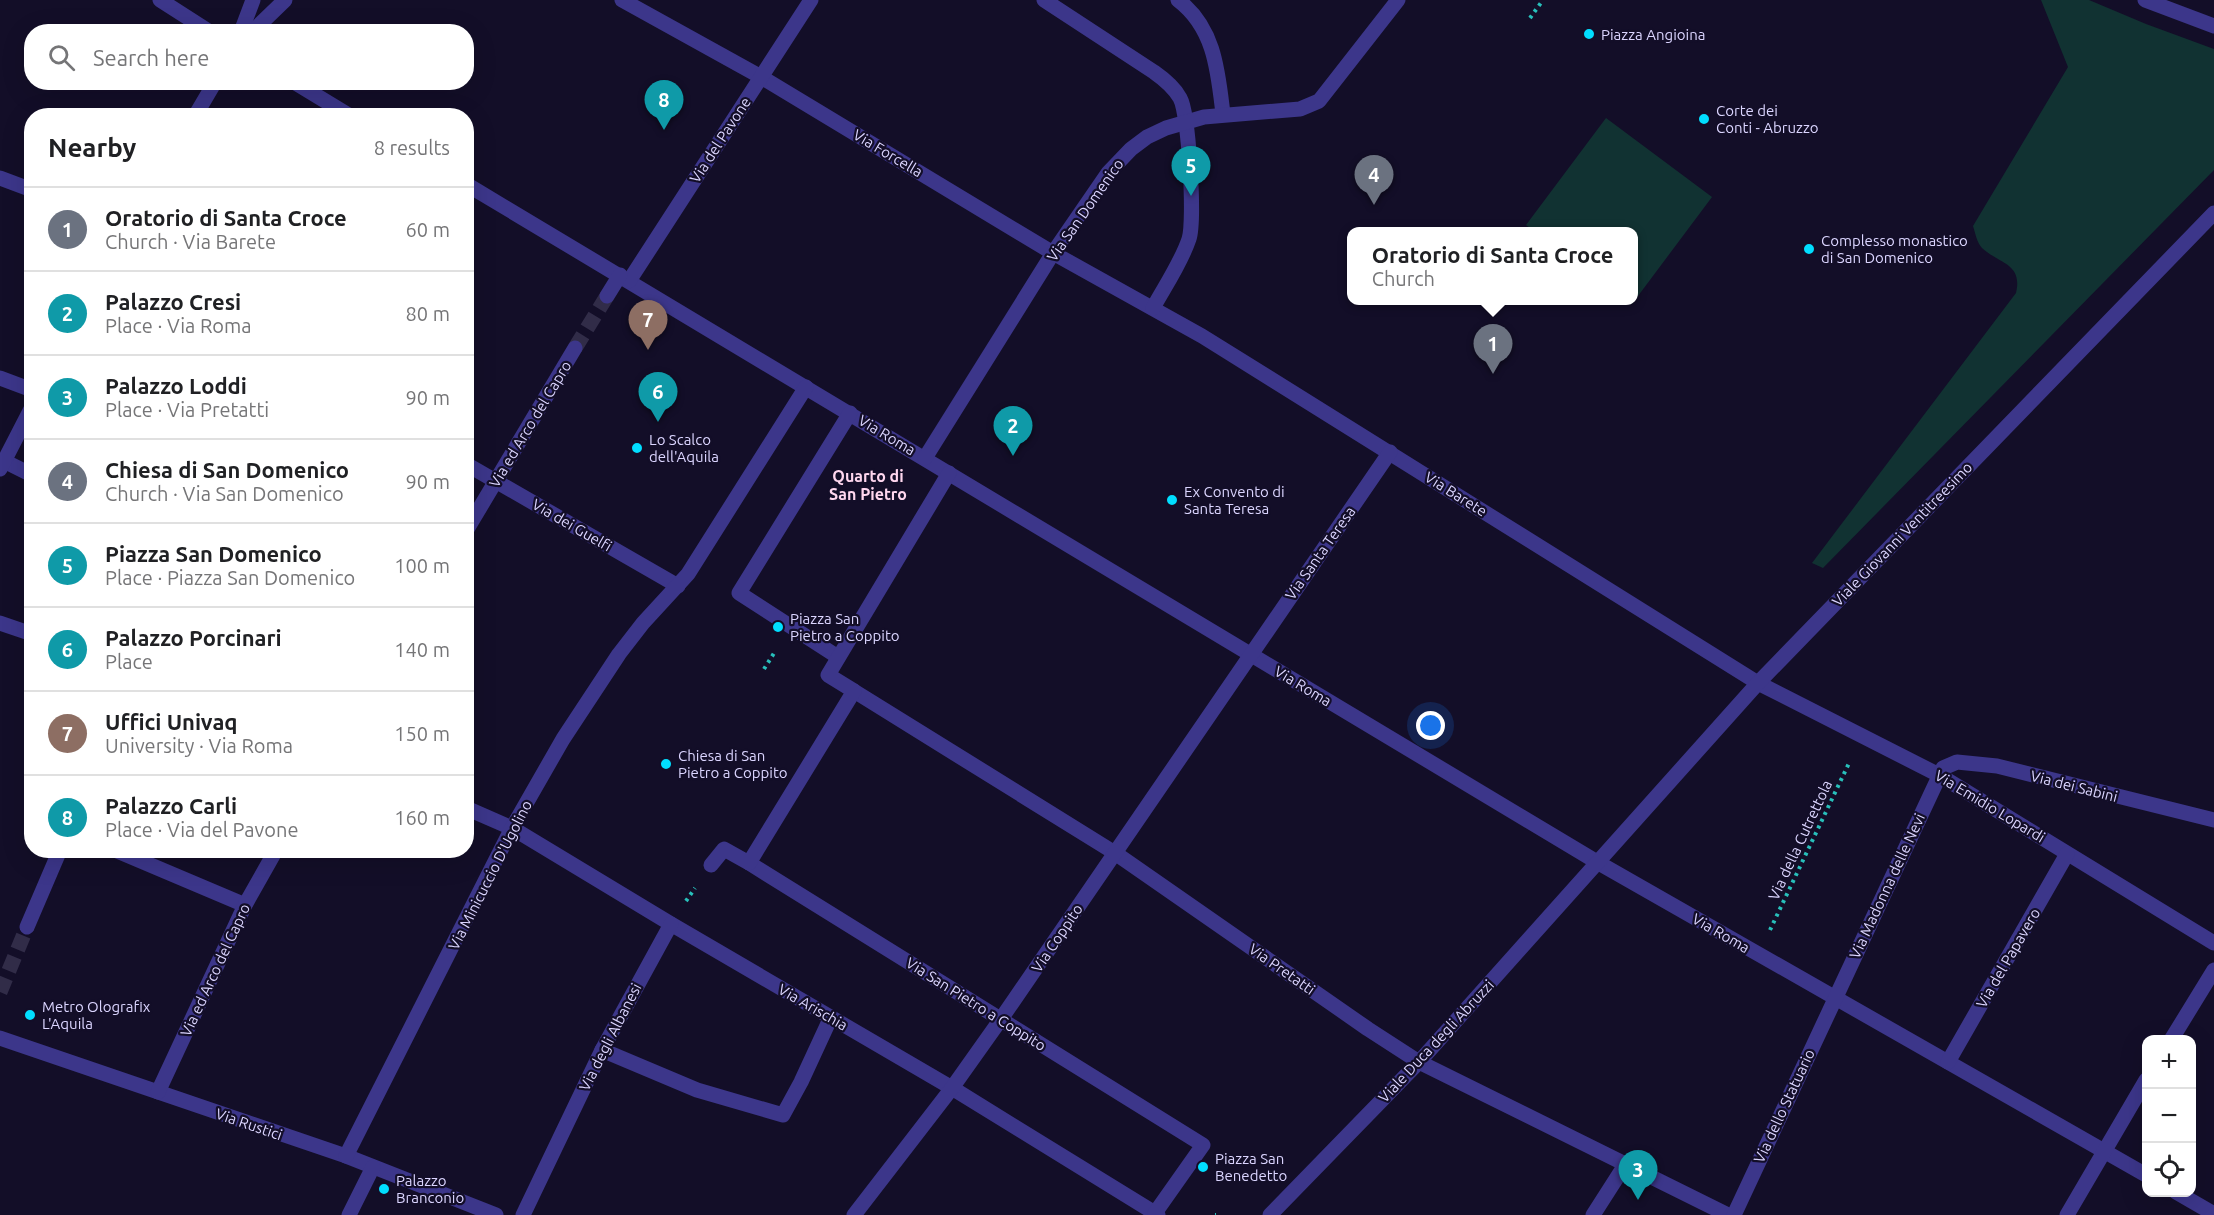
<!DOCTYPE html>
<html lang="en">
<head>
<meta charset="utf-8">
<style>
	body { margin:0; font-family:Ubuntu,sans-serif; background:#f6f6f6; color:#202124 }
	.controls { position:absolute; right:18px; bottom:18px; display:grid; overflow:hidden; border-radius:12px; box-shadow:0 6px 24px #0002 }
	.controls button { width:54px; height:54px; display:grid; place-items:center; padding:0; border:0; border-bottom:2px solid #e0e0e0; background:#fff; color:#202124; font:30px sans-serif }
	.you { position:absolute; left:1431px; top:726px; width:21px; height:21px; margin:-15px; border:4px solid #fff; border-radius:50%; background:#1a73e8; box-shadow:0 0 0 9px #1a73e833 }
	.badge { display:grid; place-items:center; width:39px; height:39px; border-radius:50%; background:#0f766e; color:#fff; font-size:20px; font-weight:700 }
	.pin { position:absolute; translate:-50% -50px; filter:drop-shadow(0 2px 3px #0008) }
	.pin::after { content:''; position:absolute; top:32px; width:21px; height:18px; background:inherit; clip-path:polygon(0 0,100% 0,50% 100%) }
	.popup { position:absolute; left:1347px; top:227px; width:291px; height:78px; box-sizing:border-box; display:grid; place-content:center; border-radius:12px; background:#fff; filter:drop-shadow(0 2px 4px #0005); font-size:20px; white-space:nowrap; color:#757577 }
	.popup b { font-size:22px; color:#202124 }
	.popup::after { content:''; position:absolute; left:50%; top:100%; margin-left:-12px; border:12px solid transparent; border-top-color:#fff }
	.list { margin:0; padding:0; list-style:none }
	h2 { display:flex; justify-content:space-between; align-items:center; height:78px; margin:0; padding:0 24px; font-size:26px }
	h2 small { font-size:20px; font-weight:400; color:#757577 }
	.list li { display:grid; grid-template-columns:39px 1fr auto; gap:18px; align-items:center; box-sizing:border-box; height:84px; padding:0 24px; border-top:2px solid #e0e0e0 }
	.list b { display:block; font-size:22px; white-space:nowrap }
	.list p { margin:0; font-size:20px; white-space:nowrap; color:#757577 }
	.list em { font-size:20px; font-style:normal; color:#757577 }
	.icon { flex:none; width:33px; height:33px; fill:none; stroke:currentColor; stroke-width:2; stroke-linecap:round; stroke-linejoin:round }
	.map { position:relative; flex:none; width:2214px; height:1215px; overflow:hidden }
	.search { position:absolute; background:#fff; box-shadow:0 6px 24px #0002; left:24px; top:24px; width:450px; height:66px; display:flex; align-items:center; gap:15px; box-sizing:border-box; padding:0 21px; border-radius:24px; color:#757577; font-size:22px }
	.panel { position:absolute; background:#fff; box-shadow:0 6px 24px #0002; left:24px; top:108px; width:450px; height:750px; border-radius:24px }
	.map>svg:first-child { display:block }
</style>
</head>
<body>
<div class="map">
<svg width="2214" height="1215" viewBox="0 0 2214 1215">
	<rect width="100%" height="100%" fill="#130e28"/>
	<g fill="#113232">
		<path d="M2041,0h48l57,24 68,25v121l-391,398 -11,-5 204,-270c7,-30 -17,-29 -34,-45 -5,-5 -7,-16 -9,-22l95,-159z"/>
		<polygon points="1606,118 1712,197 1632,304 1626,301 1634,300 1634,232 1534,231 1526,225"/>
	</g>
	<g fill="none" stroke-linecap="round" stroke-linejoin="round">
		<g stroke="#312c48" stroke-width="15" stroke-dasharray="15 8" stroke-linecap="butt">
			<polyline points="575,348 607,296"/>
			<polyline points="0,992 27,927"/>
		</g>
		<g stroke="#28c0bb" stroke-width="4" stroke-dasharray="3 4.5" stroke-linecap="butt">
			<polyline points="1530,18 1543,0"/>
			<polyline points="764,669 776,650"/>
			<polyline points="686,901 695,888"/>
			<polyline points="1770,930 1850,761"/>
			<polyline points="1215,1215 1216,1215"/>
		</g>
		<g stroke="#3c368a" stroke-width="15">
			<polyline points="160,0 210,32"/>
			<polyline points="622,0 761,77 1053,253 1202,336 1758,683 1939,775 2214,943"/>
			<path d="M1044,0l110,72c10,7 20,15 26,26 9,16 15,123 9,141 -8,24 -24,47 -36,69"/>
			<path d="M1178,0c37,28 40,72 45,114"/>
			<polyline points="2145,0 2214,26"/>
			<polyline points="241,32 253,0"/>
			<polyline points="252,32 285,0"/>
			<polyline points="294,82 350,116"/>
			<polyline points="195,116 215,82"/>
			<polyline points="0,178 32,190"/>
			<polyline points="466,184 1597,862 2146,1175"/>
			<polyline points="629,281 811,0"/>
			<polyline points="607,296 620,275"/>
			<polyline points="0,378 32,390"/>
			<polyline points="925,458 1053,253 1108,173 1131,149 1147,137 1166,128 1204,117 1300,109 1319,101 1398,0"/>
			<polyline points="4,461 32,475"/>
			<polyline points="466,464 678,586"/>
			<polyline points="0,469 32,407"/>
			<polyline points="466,531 575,348"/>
			<polyline points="0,623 32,634"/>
			<polyline points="838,657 739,593 850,413"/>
			<polyline points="854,691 1115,853 1368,1029 1419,1062 1728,1215"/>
			<polyline points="466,808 512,828 671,924 952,1088 1158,1215"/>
			<polyline points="115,850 245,905"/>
			<polyline points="749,863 1203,1145 1155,1213"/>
			<polyline points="711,865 724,849 749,863 854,691 828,675 949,473"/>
			<polyline points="27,927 60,850"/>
			<polyline points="0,1038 346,1156 496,1215"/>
			<polyline points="2171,1040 2214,970"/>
			<polyline points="602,1050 697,1090 783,1115 801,1082 831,1017"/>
			<polyline points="1948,1062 2067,854"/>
			<polyline points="158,1092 245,905 276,850"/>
			<polyline points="346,1156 512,828 563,739 619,654 643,623 688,574 806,387"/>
			<polyline points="2176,1192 2214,1214"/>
			<polyline points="349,1215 373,1167"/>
			<polyline points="523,1215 602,1050 671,924"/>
			<polyline points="854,1215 952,1088 1001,1019 1390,452"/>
			<polyline points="1270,1215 1419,1062 1758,683 2214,213"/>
			<polyline points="1593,1215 1625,1165"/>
			<polyline points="1734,1215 1943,768 1957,762 1997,766 2214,820"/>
			<polyline points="2067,1215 2146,1080"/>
		</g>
	</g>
	<g fill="#01deff" stroke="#130e28" stroke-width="2">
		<circle cx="1589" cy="34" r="6"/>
		<circle cx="1704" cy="119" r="6"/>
		<circle cx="1809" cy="249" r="6"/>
		<circle cx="637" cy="448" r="6"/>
		<circle cx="1172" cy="500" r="6"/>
		<circle cx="778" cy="627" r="6"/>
		<circle cx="666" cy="764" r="6"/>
		<circle cx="30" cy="1015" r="6"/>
		<circle cx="1203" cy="1167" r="6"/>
		<circle cx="384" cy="1189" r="6"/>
	</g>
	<g text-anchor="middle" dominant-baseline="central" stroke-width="4.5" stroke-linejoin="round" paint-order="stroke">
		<g font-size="15" fill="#dbd5ff" stroke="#130e28" text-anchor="start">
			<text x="1601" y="34">Piazza Angioina</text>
			<text x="1716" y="110">Corte dei<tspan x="1716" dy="17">Conti - Abruzzo</tspan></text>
			<text x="1821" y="240">Complesso monastico<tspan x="1821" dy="17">di San Domenico</tspan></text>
			<text x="649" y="439">Lo Scalco<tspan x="649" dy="17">dell'Aquila</tspan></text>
			<text x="1184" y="491">Ex Convento di<tspan x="1184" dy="17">Santa Teresa</tspan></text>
			<text x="790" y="618">Piazza San<tspan x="790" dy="17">Pietro a Coppito</tspan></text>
			<text x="678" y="755">Chiesa di San<tspan x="678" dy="17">Pietro a Coppito</tspan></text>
			<text x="42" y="1006">Metro Olografix<tspan x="42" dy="17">L'Aquila</tspan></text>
			<text x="1215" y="1158">Piazza San<tspan x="1215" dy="17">Benedetto</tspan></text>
			<text x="396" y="1180">Palazzo<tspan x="396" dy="17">Branconio</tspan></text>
		</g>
		<g font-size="15" fill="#dbd5ff" stroke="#130e28">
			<text transform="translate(720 140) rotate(-57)">Via del Pavone</text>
			<text transform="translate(888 153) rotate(31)">Via Forcella</text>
			<text transform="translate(1085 210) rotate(-55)">Via San Domenico</text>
			<text transform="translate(530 424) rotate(-59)">Via ed Arco del Capro</text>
			<text transform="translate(887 435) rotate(31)">Via Roma</text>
			<text transform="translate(1456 494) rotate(32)">Via Barete</text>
			<text transform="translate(572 525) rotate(30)">Via dei Guelfi</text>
			<text transform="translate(1902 534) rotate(-46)">Viale Giovanni Ventitreesimo</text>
			<text transform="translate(1320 553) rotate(-55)">Via Santa Teresa</text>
			<text transform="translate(1303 686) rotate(31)">Via Roma</text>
			<text transform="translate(2074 786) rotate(14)">Via dei Sabini</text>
			<text transform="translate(1990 806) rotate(31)">Via Emidio Lopardi</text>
			<text transform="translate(1800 840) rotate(-65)">Via della Cutrettola</text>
			<text transform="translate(490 875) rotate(-63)">Via Minicuccio D'Ugolino</text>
			<text transform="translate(1887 886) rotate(-65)">Via Madonna delle Nevi</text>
			<text transform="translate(1721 933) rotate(30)">Via Roma</text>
			<text transform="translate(1057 938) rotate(-56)">Via Coppito</text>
			<text transform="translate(2008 958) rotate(-60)">Via del Papavero</text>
			<text transform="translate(1282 969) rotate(35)">Via Pretatti</text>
			<text transform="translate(215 970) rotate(-65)">Via ed Arco del Capro</text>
			<text transform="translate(976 1004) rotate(32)">Via San Pietro a Coppito</text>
			<text transform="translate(813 1007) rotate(30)">Via Arischia</text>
			<text transform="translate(610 1037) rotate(-63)">Via degli Albanesi</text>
			<text transform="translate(1436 1041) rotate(-47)">Viale Duca degli Abruzzi</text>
			<text transform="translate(1784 1106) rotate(-65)">Via dello Statuario</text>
			<text transform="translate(249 1124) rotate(19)">Via Rustici</text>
		</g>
		<g font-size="16" font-weight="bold" fill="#ffd7ef" stroke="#130e28">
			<text x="868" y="476">Quarto di<tspan x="868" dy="18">San Pietro</tspan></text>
		</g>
	</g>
</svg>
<div class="controls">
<button>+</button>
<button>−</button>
<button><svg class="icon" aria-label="locate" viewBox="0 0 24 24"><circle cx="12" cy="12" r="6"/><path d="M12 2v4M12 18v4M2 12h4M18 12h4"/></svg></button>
</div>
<div class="you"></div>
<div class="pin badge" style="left:1493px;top:374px;background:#6b7280">1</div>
<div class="popup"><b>Oratorio di Santa Croce</b>Church</div>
<div class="pin badge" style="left:1013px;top:456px;background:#0f9aa8">2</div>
<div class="pin badge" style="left:1638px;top:1200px;background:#0f9aa8">3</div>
<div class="pin badge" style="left:1374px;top:205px;background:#6b7280">4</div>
<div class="pin badge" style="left:1191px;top:196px;background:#0f9aa8">5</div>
<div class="pin badge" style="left:658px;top:422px;background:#0f9aa8">6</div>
<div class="pin badge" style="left:648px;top:350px;background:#8d6e63">7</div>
<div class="pin badge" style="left:664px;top:130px;background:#0f9aa8">8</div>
<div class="search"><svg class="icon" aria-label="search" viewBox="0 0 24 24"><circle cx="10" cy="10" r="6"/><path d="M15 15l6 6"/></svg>Search here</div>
<section class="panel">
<h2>Nearby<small>8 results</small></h2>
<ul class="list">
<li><span class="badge" style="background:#6b7280">1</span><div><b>Oratorio di Santa Croce</b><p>Church · Via Barete</p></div><em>60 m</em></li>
<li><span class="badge" style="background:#0f9aa8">2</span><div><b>Palazzo Cresi</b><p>Place · Via Roma</p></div><em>80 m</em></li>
<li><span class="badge" style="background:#0f9aa8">3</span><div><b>Palazzo Loddi</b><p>Place · Via Pretatti</p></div><em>90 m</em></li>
<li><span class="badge" style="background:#6b7280">4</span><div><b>Chiesa di San Domenico</b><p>Church · Via San Domenico</p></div><em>90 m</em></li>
<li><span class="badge" style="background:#0f9aa8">5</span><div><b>Piazza San Domenico</b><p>Place · Piazza San Domenico</p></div><em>100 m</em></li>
<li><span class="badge" style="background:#0f9aa8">6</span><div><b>Palazzo Porcinari</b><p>Place</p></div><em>140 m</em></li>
<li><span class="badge" style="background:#8d6e63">7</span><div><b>Uffici Univaq</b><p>University · Via Roma</p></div><em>150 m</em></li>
<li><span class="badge" style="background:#0f9aa8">8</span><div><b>Palazzo Carli</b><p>Place · Via del Pavone</p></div><em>160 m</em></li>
</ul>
</section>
</div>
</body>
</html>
